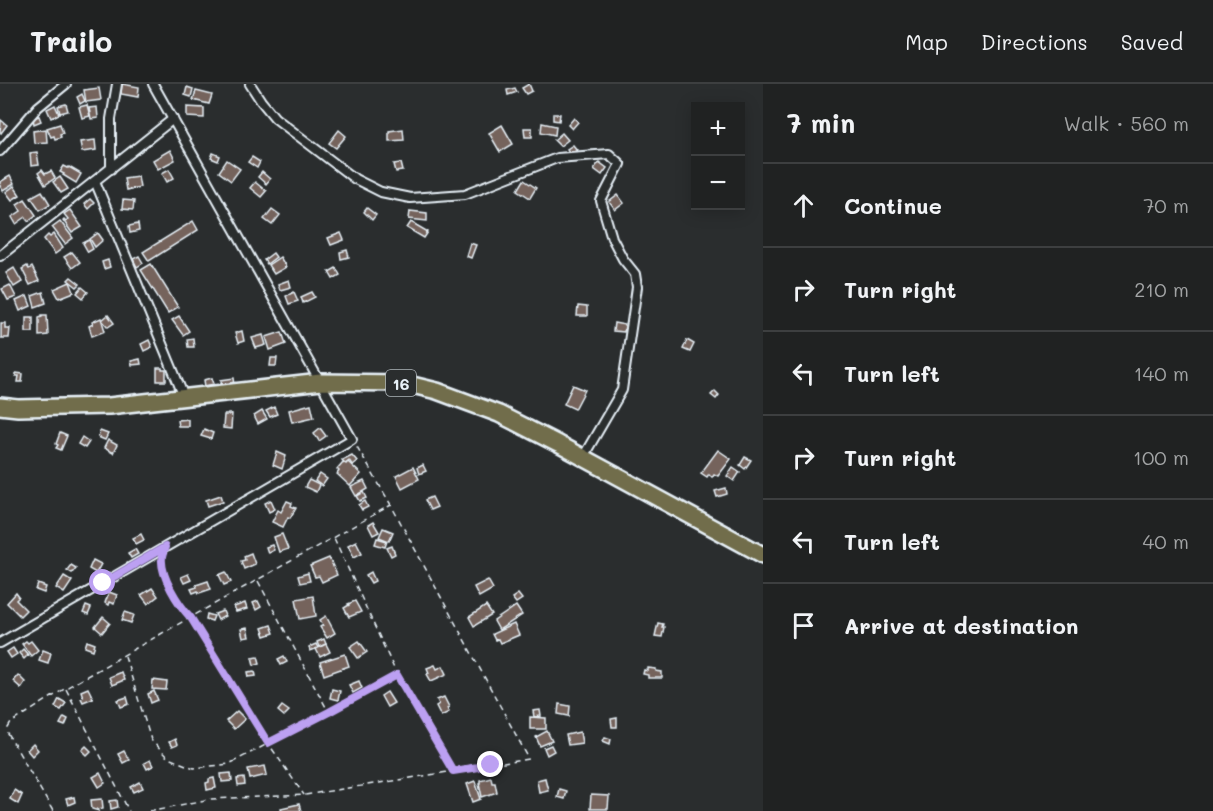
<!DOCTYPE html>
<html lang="en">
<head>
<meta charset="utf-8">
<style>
	body { margin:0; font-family:Mali,sans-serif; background:#282a2a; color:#f1f3f6 }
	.controls { position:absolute; right:18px; top:18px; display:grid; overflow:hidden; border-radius:0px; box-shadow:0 3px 15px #0003 }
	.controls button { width:54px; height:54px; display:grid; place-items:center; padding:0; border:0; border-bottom:2px solid #3d3f40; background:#202222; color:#f1f3f6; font:30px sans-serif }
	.stop { position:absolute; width:18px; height:18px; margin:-14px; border:4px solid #bca0f2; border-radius:50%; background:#fff }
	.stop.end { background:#bca0f2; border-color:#fff; box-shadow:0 2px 6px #0008 }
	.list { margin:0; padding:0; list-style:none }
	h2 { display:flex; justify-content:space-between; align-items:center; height:78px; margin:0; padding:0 24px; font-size:26px }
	h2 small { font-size:20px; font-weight:400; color:#a2a4a5 }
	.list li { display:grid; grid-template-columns:39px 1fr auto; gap:18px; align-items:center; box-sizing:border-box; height:84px; padding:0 24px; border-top:2px solid #3d3f40 }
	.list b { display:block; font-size:22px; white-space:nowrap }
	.list em { font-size:20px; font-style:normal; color:#a2a4a5 }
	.icon { flex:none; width:33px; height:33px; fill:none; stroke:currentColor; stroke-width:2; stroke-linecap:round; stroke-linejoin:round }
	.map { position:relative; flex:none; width:763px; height:727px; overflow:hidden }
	header { display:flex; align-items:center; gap:36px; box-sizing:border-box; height:84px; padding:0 30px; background:#202222; border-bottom:2px solid #3d3f40 }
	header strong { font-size:28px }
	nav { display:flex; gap:33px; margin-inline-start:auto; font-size:21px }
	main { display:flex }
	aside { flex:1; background:#202222 }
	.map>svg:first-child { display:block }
</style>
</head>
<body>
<header>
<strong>Trailo</strong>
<nav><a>Map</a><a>Directions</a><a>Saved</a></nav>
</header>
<main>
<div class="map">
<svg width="763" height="727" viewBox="0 0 763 727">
	<rect width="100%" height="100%" fill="#2a2d2e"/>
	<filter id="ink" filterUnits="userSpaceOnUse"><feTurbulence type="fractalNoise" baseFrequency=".0167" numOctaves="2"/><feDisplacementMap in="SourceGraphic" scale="12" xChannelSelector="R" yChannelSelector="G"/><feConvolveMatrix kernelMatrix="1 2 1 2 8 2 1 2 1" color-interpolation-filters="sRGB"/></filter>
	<g filter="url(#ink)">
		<g fill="#74635c" stroke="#e8f1f8" stroke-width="1.5">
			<polygon points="122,0 139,3 138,13 121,10"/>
			<polygon points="529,0 532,7 526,10 522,4"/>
			<polygon points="187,3 193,5 191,13 185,11"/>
			<polygon points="99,4 101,16 86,18 84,6"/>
			<polygon points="515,4 517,8 508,11 507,6"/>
			<polygon points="196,7 212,11 209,20 193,16"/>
			<polygon points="82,10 85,17 80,20 77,13"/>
			<polygon points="66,20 68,27 60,29 58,22"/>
			<polygon points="55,21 59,30 51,34 47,25"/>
			<polygon points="87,21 90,32 82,34 79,23"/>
			<polygon points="97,23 98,34 91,35 89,24"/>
			<polygon points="187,23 204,24 204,34 187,33"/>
			<polygon points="553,30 560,30 559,37 553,36"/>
			<polygon points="39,32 41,37 34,40 33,34"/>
			<polygon points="574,34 578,38 572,45 568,41"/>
			<polygon points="1,36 7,41 1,49 0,48"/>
			<polygon points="542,39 556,42 555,51 541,48"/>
			<polygon points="60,40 63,49 60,50 61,53 55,55 54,52 51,53 47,44"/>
			<polygon points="502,41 513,60 500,68 489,49"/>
			<polygon points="524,44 532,44 532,53 525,53"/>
			<polygon points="46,45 47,58 34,59 33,47"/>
			<polygon points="403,45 404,56 389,57 389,47"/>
			<polygon points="339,46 346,52 336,64 329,59"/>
			<polygon points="562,49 568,56 560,62 554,56"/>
			<polygon points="95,56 96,66 82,68 80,58"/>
			<polygon points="573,61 577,66 571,71 567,65"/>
			<polygon points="170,66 175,76 158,85 153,76"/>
			<polygon points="37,68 39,81 31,82 30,69"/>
			<polygon points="213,69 220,72 218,77 211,74"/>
			<polygon points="252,73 260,78 257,84 248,78"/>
			<polygon points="227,76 240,85 231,97 219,88"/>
			<polygon points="599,78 607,84 602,91 594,85"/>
			<polygon points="401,79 403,87 396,88 394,80"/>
			<polygon points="64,82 68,84 69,83 81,90 76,99 63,91 64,90 60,88"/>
			<polygon points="169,85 174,94 167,98 162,89"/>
			<polygon points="42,86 45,90 51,87 55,94 45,101 38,89"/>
			<polygon points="262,88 270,95 266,100 258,93"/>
			<polygon points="10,92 14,100 3,107 0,102 0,98"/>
			<polygon points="138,92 140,103 126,106 124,94"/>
			<polygon points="60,93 68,105 61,109 53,98"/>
			<polygon points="524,96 536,104 530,114 518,106"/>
			<polygon points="255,98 266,107 261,113 250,104"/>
			<polygon points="14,102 20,111 12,116 6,108"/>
			<polygon points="42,107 50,120 40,126 31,113"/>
			<polygon points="618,111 624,119 615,126 609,118"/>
			<polygon points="25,115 36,131 28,137 26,133 16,140 12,133 21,127 17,120"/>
			<polygon points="90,115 94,119 88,125 84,120"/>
			<polygon points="123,116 134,117 133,126 122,125"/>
			<polygon points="367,124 376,131 372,136 364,128"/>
			<polygon points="272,125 280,131 272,141 264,135"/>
			<polygon points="70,126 82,143 72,149 63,136 64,135 66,137 68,135 64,130"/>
			<polygon points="410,127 427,129 427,137 409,135"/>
			<polygon points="60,137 73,154 65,160 52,143"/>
			<polygon points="193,137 198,146 149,177 143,168"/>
			<polygon points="411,138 428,148 424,154 407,144"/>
			<polygon points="138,140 139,147 130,149 129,142"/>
			<polygon points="98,149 103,156 95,163 90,155"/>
			<polygon points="341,149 344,156 331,161 328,154"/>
			<polygon points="54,150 63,164 55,170 44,155 48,151 50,153"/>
			<polygon points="89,156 93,165 88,168 83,159"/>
			<polygon points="470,159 476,161 471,174 466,172"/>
			<polygon points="347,166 349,173 341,175 340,168"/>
			<polygon points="72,168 80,178 72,184 64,173"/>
			<polygon points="273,169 276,173 267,180 264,176"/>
			<polygon points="139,172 143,179 137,183 133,175"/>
			<polygon points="280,173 286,183 274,190 268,181"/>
			<polygon points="108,176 110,183 104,185 102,178"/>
			<polygon points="151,180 178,223 168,229 141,186"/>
			<polygon points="27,182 29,185 32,183 39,197 30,201 22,185"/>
			<polygon points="14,184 22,198 14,203 6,189"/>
			<polygon points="336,184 340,191 333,195 329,188"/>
			<polygon points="71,193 80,200 77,203 68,196"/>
			<polygon points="289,196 291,203 280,206 278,200"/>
			<polygon points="70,198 74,208 59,214 54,205"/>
			<polygon points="10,201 16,213 8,216 2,205"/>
			<polygon points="82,203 88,208 83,214 77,209"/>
			<polygon points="43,208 46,219 35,223 32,212"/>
			<polygon points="294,208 298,217 289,220 286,212"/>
			<polygon points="312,208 315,213 303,219 301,213"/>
			<polygon points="27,212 31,222 20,227 16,217"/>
			<polygon points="578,222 587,223 587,232 577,232"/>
			<polygon points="42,231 47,231 48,251 39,252 39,233 42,232"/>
			<polygon points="108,231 114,239 108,243 102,236"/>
			<polygon points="179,232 189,247 183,251 172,236"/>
			<rect x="26" y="233" width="7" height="15"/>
			<polygon points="101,234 105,247 92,252 89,242 93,240 92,238"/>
			<polygon points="1,239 5,239 5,244 10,244 9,254 1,254"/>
			<polygon points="614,239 625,241 624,248 613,247"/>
			<polygon points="242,247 244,257 238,259 235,249"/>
			<polygon points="282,248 286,260 270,266 266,253"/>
			<polygon points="263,251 266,261 256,264 252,254"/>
			<polygon points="193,254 194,263 188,263 187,255"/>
			<polygon points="149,256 152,263 144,267 141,260"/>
			<polygon points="687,256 694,260 690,268 683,265"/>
			<polygon points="271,274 277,274 276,282 270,282"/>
			<polygon points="140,275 141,280 132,281 131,277"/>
			<polygon points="157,284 162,284 162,286 166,286 166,297 157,297"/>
			<polygon points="16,289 23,290 22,298 18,298 19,292 16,292"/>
			<polygon points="212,294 214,300 205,302 204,296"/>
			<polygon points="234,294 235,302 222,304 221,296"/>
			<polygon points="573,301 585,306 575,325 564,320"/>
			<polygon points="715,307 719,311 716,315 711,311"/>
			<polygon points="311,320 314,333 292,338 289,326"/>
			<polygon points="274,323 277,330 270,333 266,327"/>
			<polygon points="262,327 267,335 258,340 254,332"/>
			<polygon points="228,330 232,330 231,345 223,344 224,331 228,331"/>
			<polygon points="188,335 188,342 178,342 177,336"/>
			<polygon points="320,344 326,352 319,357 314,349"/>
			<polygon points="204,345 213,349 211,355 201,352"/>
			<polygon points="100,347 108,350 105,356 98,353"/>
			<polygon points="60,349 67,352 61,366 56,364 58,361 56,360"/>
			<polygon points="82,353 89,358 85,364 78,360"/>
			<polygon points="108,356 117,361 113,369 104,364"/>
			<polygon points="718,366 731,375 718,392 714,390 712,393 709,390 707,393 701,389"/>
			<polygon points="277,368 286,372 282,385 273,381"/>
			<polygon points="352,371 357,377 352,381 349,376 345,379 342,376"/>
			<polygon points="745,373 751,376 745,385 740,381"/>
			<polygon points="343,378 346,380 348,378 361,390 350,402 337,390 339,387 337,385"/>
			<polygon points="423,381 426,387 419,390 417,384"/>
			<polygon points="413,383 419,395 402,404 396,392"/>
			<polygon points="733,383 740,388 734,397 727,392"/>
			<polygon points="320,390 327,395 322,402 315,397"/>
			<polygon points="309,396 319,401 316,408 305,403"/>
			<polygon points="364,397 368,405 356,412 351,403"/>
			<polygon points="726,404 727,410 717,413 715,407"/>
			<polygon points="364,408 367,414 360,417 357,412"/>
			<polygon points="221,411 223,417 208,422 206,416"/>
			<polygon points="432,413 437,423 430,426 425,416"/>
			<polygon points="271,416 275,425 269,428 265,419"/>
			<polygon points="287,417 292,419 291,422 296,424 290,434 288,433 283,443 272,438 278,426 281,428"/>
			<polygon points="365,417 368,423 362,426 359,421"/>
			<polygon points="373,438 379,448 373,451 368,441"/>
			<polygon points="383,444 393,448 389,457 379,453"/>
			<polygon points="141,450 144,456 136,460 133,454"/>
			<polygon points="282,450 288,465 279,468 274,453"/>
			<polygon points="377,454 387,457 385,463 375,460"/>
			<polygon points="356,457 362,469 354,473 348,461"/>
			<polygon points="272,461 274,466 268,469 266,463"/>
			<polygon points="392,462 395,470 391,472 387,464"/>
			<polygon points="135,465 138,470 131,474 128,469"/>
			<polygon points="251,469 255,480 244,485 241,477 245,476 244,472"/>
			<polygon points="329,474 337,491 322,498 319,492 315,493 310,482"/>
			<polygon points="93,476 101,480 96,489 89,485"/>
			<polygon points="71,481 76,484 72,489 67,486"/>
			<polygon points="226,488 231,498 224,501 219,491"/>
			<polygon points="371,488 375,497 371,499 366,491"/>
			<polygon points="308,489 310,497 300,499 298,492"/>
			<polygon points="188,490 191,496 184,499 181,493"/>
			<polygon points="64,492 72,497 64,509 56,504"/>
			<polygon points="488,496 493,505 479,513 474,503"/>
			<polygon points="208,497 211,505 199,509 198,507 193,509 191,505 197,503 196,501"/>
			<polygon points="38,500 46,503 44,509 36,506"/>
			<polygon points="152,504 158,512 148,520 141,511"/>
			<polygon points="109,508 117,511 114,520 109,518 108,521 105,519"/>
			<polygon points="16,509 19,513 16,516 26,526 20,532 7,519"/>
			<polygon points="518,510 522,515 516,519 512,514"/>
			<polygon points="313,512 316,532 300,535 296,515"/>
			<polygon points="258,517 261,523 256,526 253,519"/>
			<polygon points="355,517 361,528 349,533 344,524 349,521 348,520"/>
			<polygon points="245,519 247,525 236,528 234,523"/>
			<polygon points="86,522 91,524 88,531 83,529"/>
			<polygon points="486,522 492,531 474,542 469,533"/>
			<polygon points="516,522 522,531 499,546 494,537"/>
			<polygon points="223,527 225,532 218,536 215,530"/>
			<polygon points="125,528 134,531 131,539 122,536"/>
			<polygon points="207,530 214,532 212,537 206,535"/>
			<polygon points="326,532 335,549 327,554 320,543 323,541 320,536"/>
			<polygon points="103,533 110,539 102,549 95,543"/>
			<polygon points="658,539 663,540 662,543 664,543 662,553 655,552"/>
			<polygon points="514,540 519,551 500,559 498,555 495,556 492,550"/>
			<polygon points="271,541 274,549 265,552 262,544"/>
			<polygon points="247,544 249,553 243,554 241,545"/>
			<polygon points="324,555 326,560 319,563 317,558"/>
			<polygon points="26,557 28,559 31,557 38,566 31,572 22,560"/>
			<polygon points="87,557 95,560 93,566 85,563"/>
			<polygon points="359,557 367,568 358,574 350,563"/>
			<polygon points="316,560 318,564 310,567 309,563"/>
			<polygon points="326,560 330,568 320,573 316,565"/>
			<polygon points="13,564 17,570 11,574 7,568"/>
			<polygon points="23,565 28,571 24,575 19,569"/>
			<polygon points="43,566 51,569 48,579 39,576"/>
			<polygon points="345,570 349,582 324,591 320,578"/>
			<polygon points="258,572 260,579 254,581 252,573"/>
			<polygon points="284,572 287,578 281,581 278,575"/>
			<polygon points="435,581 437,585 443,582 447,590 431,597 427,590 429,589 427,584"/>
			<polygon points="648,584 656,585 656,587 662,588 662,594 648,594 648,591 643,590 644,586 648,587"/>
			<polygon points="255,587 256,592 249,593 248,588"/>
			<polygon points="121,588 124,596 112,601 109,593"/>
			<polygon points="18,591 25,598 21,604 13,597"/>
			<polygon points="153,596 167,598 166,606 152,605"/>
			<polygon points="359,597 362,604 353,609 349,601"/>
			<polygon points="88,604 93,614 83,618 81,614 83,613 81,607"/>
			<polygon points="332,605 340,607 338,616 330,614"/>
			<polygon points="154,607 158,616 151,619 148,610"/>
			<polygon points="387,608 394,619 387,623 381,612"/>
			<polygon points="127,613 129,620 121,623 118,616"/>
			<polygon points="444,613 449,623 447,624 449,628 441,632 436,622 439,620 437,616"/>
			<polygon points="59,615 66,619 61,626 55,623"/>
			<polygon points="559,620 570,622 569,632 558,630"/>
			<polygon points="282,622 289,627 284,632 278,627"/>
			<polygon points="540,626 541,632 534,633 533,627"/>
			<polygon points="237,627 245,635 234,645 226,637"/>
			<polygon points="64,633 68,635 65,642 60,640"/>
			<polygon points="530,633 546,634 546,645 530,645"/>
			<polygon points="617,634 617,643 612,643 611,635"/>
			<polygon points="547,647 552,657 540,662 536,653"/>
			<polygon points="580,648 582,659 568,661 566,651"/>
			<polygon points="605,653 611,655 610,660 603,657"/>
			<polygon points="175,655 177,661 172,663 169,658"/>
			<polygon points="33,660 38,666 32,672 27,666"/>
			<polygon points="551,661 554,667 547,671 544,664"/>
			<polygon points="86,662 91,667 87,671 82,666"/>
			<polygon points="124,667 129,676 123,679 118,670"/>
			<polygon points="150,676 153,682 147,685 144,679"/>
			<polygon points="265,682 267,691 250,695 248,685"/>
			<polygon points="100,689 105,699 99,703 93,693"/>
			<polygon points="231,689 232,697 222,698 221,690"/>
			<polygon points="491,693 492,698 495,698 497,708 482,713 479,699 480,699 480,696"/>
			<polygon points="214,694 216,704 207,706 206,699 209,698 209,695"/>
			<polygon points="244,694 245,701 238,702 237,695"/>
			<polygon points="545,694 548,706 539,708 537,696"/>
			<polygon points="475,697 481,715 473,718 467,700"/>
			<polygon points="140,698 143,704 134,708 131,703"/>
			<polygon points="559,705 566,707 564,715 557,713"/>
			<polygon points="14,706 22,711 18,720 10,715"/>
			<polygon points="591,711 609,712 608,725 590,725"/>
			<polygon points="74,713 75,718 68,721 66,715"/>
			<polygon points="102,715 103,724 98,725 99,727 92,725 91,716"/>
			<polygon points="117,716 118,723 111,725 110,717"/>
			<polygon points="299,720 301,727 282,727 281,724"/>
		</g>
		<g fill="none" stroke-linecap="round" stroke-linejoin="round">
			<defs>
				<g id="street">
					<polyline points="250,0 261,17 275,34 355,95 381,108 410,114 465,110 557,74 609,70 620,80 601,117 612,154 623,175 635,190 637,203 622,306 583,373"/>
					<polyline points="0,67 38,23 66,0"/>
					<polyline points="111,85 111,35 117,0"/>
					<polyline points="95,97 184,313"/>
					<polyline points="0,172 173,35"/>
					<polyline points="0,559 352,355 153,0"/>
				</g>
				<polyline id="highway" points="0,322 18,324 109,322 321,298 404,299 437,307 499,330 558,360 763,471"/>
			</defs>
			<use href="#street" stroke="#e8f1f8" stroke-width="12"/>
			<use href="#highway" stroke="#e8f1f8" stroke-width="20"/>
			<g stroke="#e8f1f8" stroke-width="1.5" stroke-dasharray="6 4.5" stroke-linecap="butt">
				<polyline points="334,454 397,591 453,687"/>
				<path d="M162,475c4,23 13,42 29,59l77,125 36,52"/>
				<polyline points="258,497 328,627"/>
				<polyline points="125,572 151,656 168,674 194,684 229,680 329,628 397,591"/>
				<polyline points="66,605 129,727"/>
				<polyline points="53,727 8,650 8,644 11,639 66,604 159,551 391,421"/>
				<polyline points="149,727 211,715 305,711 529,675 391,421 356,361"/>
			</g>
			<use href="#street" stroke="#2a2d2e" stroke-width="8"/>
			<use href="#highway" stroke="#716d4b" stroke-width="15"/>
		</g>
	</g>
	<g fill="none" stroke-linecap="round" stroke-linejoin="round" filter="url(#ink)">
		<path stroke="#bca0f2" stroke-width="8" d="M103,499l62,-36c-1,3 -2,6 -3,10 -2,19 16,47 29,61l77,125 61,-31 68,-37 56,96 38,-6"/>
	</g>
	<g text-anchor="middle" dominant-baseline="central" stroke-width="4.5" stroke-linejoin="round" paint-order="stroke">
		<rect fill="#2a2d2e" stroke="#afb6bb" stroke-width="1.5" x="386" y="286" width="30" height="26" rx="4.5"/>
		<g font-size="16" font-weight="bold" fill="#e8f1f8">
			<text x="401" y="299">16</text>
		</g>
	</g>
</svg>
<div class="controls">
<button>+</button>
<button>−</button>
</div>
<div class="stop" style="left:103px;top:499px"></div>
<div class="stop end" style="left:491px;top:681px"></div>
</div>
<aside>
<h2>7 min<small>Walk · 560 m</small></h2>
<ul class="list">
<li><svg class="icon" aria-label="ahead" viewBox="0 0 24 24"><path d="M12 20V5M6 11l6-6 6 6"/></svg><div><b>Continue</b></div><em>70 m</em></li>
<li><svg class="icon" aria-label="right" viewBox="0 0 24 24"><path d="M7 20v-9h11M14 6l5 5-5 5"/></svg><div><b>Turn right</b></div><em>210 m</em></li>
<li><svg class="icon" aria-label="left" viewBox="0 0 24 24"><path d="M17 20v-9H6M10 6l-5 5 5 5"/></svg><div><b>Turn left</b></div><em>140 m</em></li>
<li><svg class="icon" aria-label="right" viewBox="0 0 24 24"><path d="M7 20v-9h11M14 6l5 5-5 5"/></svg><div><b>Turn right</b></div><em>100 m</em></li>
<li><svg class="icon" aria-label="left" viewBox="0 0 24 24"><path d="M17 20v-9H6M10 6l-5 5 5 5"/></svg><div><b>Turn left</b></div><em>40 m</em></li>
<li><svg class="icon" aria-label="arrive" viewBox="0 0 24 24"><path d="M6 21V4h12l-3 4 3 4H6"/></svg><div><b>Arrive at destination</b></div></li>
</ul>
</aside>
</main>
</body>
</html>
